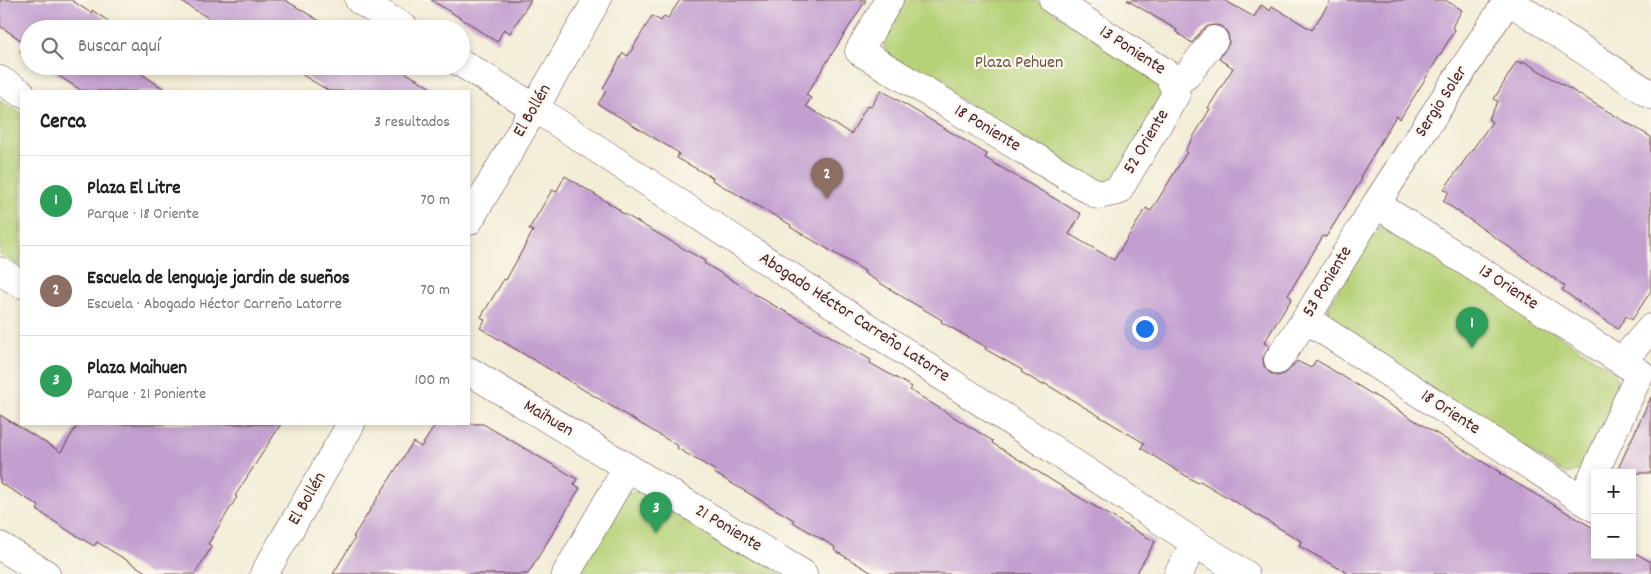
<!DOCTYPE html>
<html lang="es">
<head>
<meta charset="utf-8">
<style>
	body { margin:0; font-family:Dekko,sans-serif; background:#f2f2f2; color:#202124 }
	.controls { position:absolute; right:15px; bottom:15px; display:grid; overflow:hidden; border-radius:0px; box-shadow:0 2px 8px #0003 }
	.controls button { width:45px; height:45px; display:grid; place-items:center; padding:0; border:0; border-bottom:1px solid #e0e0e0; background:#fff; color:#202124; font:25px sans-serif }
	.you { position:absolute; left:1144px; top:328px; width:18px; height:18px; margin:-12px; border:4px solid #fff; border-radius:50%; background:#1a73e8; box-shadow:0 0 0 8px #1a73e833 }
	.badge { display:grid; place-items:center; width:32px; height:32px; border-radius:50%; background:#ea580c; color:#fff; font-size:16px; font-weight:700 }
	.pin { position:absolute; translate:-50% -41px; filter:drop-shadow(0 1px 2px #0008) }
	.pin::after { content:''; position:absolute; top:26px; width:18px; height:15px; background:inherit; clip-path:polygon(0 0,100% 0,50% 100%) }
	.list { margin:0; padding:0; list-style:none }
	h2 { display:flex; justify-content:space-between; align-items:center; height:65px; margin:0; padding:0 20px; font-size:21px }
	h2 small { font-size:16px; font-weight:400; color:#757577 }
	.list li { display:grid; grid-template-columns:32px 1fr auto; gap:15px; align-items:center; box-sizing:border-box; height:90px; padding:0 20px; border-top:1px solid #e0e0e0 }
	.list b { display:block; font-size:19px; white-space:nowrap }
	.list p { margin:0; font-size:16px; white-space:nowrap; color:#757577 }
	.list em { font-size:16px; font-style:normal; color:#757577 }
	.icon { flex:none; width:28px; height:28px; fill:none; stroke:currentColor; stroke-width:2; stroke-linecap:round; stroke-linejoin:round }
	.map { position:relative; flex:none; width:1651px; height:574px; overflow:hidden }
	.search { position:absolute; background:#fff; box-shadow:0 2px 8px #0003; left:20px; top:20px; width:450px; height:55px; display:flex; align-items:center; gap:12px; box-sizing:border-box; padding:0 18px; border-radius:28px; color:#757577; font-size:19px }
	.panel { position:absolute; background:#fff; box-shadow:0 2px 8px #0003; left:20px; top:90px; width:450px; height:335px; border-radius:0px }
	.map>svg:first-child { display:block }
</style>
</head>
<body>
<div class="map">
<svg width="1651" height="574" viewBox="0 0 1651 574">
	<rect width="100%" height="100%" fill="#fbf7ec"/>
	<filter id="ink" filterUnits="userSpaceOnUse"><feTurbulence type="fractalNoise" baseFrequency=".02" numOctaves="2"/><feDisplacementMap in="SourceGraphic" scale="10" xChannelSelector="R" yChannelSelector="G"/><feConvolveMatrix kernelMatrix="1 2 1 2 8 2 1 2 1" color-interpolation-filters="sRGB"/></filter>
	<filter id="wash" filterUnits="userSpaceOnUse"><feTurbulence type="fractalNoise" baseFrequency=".0096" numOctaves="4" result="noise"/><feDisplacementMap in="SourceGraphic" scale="20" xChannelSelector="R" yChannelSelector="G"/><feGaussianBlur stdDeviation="1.12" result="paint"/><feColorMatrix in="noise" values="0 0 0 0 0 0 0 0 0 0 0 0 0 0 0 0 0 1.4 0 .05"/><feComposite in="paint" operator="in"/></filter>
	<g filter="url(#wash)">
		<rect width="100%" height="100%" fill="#f3edd7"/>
		<g fill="#b6d278" stroke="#807852">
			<polygon points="905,0 1034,0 1155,76 1164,98 1115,179 1097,184 887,54 883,42"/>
			<polygon points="0,101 21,113 21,267 0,254"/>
			<polygon points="1376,228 1396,228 1615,372 1619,389 1581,470 1566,474 1327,323 1328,307"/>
			<polygon points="639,491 783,574 575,574 622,493"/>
		</g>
		<g id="blocks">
			<g fill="#c39fd0">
				<polygon points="0,0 71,0 91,13 92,10 117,27 116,29 29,29 29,57 20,51 25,43 0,26"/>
				<polygon points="179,0 285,0 333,29 226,29"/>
				<polygon points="431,0 531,0 510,33 504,29 497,42 475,28 475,27"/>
				<polygon points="680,0 866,0 806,95 811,98 806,106 851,134 867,106 871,107 881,90 987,154 985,158 1081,214 1069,234 1114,260 1146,208 1151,211 1187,152 1185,151 1210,109 1208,108 1233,68 1219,59 1229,43 1228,34 1223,27 1216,25 1208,26 1202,30 1192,43 1176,32 1177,30 1127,0 1224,0 1254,17 1261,5 1270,11 1272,6 1312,30 1331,0 1445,0 1462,10 1452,27 1455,30 1432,68 1400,119 1396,116 1360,177 1362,179 1326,237 1323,236 1288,295 1292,298 1264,343 1269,346 1263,358 1264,366 1270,373 1277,376 1285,374 1297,361 1311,368 1316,360 1501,473 1499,473 1595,529 1595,555 1632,555 1632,551 1651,562 1651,574 1349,574 1299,546 1301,541 1200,481 1198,483 1176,470 1141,448 1144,443 1044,383 1043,385 1021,372 1022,370 985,349 986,347 941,322 942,320 906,299 864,273 865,271 790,227 791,225 754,204 712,180 713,178 677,158 679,153 598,104 606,91 603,88 623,53 628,56 652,16 661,21 664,16 668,18"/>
				<polygon points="1517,61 1522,64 1523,61 1651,137 1651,291 1632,320 1626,316 1618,329 1562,290 1565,286 1443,201 1449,192 1444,189 1492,122 1488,119 1498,102 1494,99"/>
				<polygon points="44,66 130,66 167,91 82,91"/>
				<polygon points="288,66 395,66 436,91 329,91"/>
				<polygon points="565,176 620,210 619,211 705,261 704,263 773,305 816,328 871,360 870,363 912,387 910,390 993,441 992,443 1077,496 1155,542 1136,574 874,574 834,550 835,547 793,522 794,520 714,473 716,471 677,448 678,446 480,328 485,320 481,317 504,279 506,280 533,231 529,229 552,190 556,192"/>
				<polygon points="1651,397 1651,473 1616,473"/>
				<polygon points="0,415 61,452 78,424 281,424 235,496 237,497 208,544 212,546 195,574 149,574 97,542 94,546 72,533 37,510 39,506 0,483"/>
				<polygon points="436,424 483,424 577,479 574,484 580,488 528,574 333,574 355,538 353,537 413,442 421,447"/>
			</g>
		</g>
	</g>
	<g filter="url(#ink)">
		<use href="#blocks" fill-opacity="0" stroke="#633e45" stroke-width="1"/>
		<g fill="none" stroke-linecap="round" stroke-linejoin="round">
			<defs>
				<g id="minor">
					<polyline points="359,0 406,29"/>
					<polyline points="889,0 859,51 1098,195 1118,191 1176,94 1169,75 1053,0"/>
					<polyline points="1508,0 1651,95"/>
					<polyline points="461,63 535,108 1195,543 1245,574"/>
					<polyline points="0,80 21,93"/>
					<polyline points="1173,84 1187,75 1214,40"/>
					<polyline points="1376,204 1640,373 1582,500"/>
					<polyline points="469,221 597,0"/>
					<polyline points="0,271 21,284"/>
					<polyline points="1306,319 1595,508"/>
					<polyline points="1278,360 1306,319 1376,204 1508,0"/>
					<polyline points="1622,361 1651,328"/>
					<polyline points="469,371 803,574"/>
					<polyline points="0,546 46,574"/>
					<polyline points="264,574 351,424"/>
					<polyline points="566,574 627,468"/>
					<polyline points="1178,574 1195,543"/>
				</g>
			</defs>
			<use href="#minor" stroke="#633e45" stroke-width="29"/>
			<use href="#minor" stroke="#fff" stroke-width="28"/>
		</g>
	</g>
	<g text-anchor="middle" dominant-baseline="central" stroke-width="4.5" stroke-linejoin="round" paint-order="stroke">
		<g font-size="18" fill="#4a1f2b" stroke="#fbf7ec">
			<text transform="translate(1132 51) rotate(33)">13 Poniente</text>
			<text transform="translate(1442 102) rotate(-57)">Sergio Soler</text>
			<text transform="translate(533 111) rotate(-60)">El Bollén</text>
			<text transform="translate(987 129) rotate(31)">18 Poniente</text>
			<text transform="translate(1147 142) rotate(-59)">52 Oriente</text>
			<text transform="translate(1328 282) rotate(-59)">53 Poniente</text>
			<text transform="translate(1508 288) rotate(33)">13 Oriente</text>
			<text transform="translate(854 318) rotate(33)">Abogado Héctor Carreño Latorre</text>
			<text transform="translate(1450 413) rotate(33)">18 Oriente</text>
			<text transform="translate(548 419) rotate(31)">Maihuen</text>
			<text transform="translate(308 499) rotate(-60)">El Bollén</text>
			<text transform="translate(728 529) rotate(31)">21 Poniente</text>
		</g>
		<g font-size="18" fill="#6a5542" stroke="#fbf7ec">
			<text x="1019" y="63">Plaza Pehuen</text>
		</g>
	</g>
</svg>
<div class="controls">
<button>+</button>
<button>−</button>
</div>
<div class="you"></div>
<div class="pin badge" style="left:1472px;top:348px;background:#2e9e5b">1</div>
<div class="pin badge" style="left:827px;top:199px;background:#8d6e63">2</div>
<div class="pin badge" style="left:656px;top:533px;background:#2e9e5b">3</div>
<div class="search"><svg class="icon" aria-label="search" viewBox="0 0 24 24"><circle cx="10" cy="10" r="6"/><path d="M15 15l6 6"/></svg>Buscar aquí</div>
<section class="panel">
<h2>Cerca<small>3 resultados</small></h2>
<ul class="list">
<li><span class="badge" style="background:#2e9e5b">1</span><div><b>Plaza El Litre</b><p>Parque · 18 Oriente</p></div><em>70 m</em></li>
<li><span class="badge" style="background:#8d6e63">2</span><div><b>Escuela de lenguaje jardin de sueños</b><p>Escuela · Abogado Héctor Carreño Latorre</p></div><em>70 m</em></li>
<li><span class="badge" style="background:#2e9e5b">3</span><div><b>Plaza Maihuen</b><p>Parque · 21 Poniente</p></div><em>100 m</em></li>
</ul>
</section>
</div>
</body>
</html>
